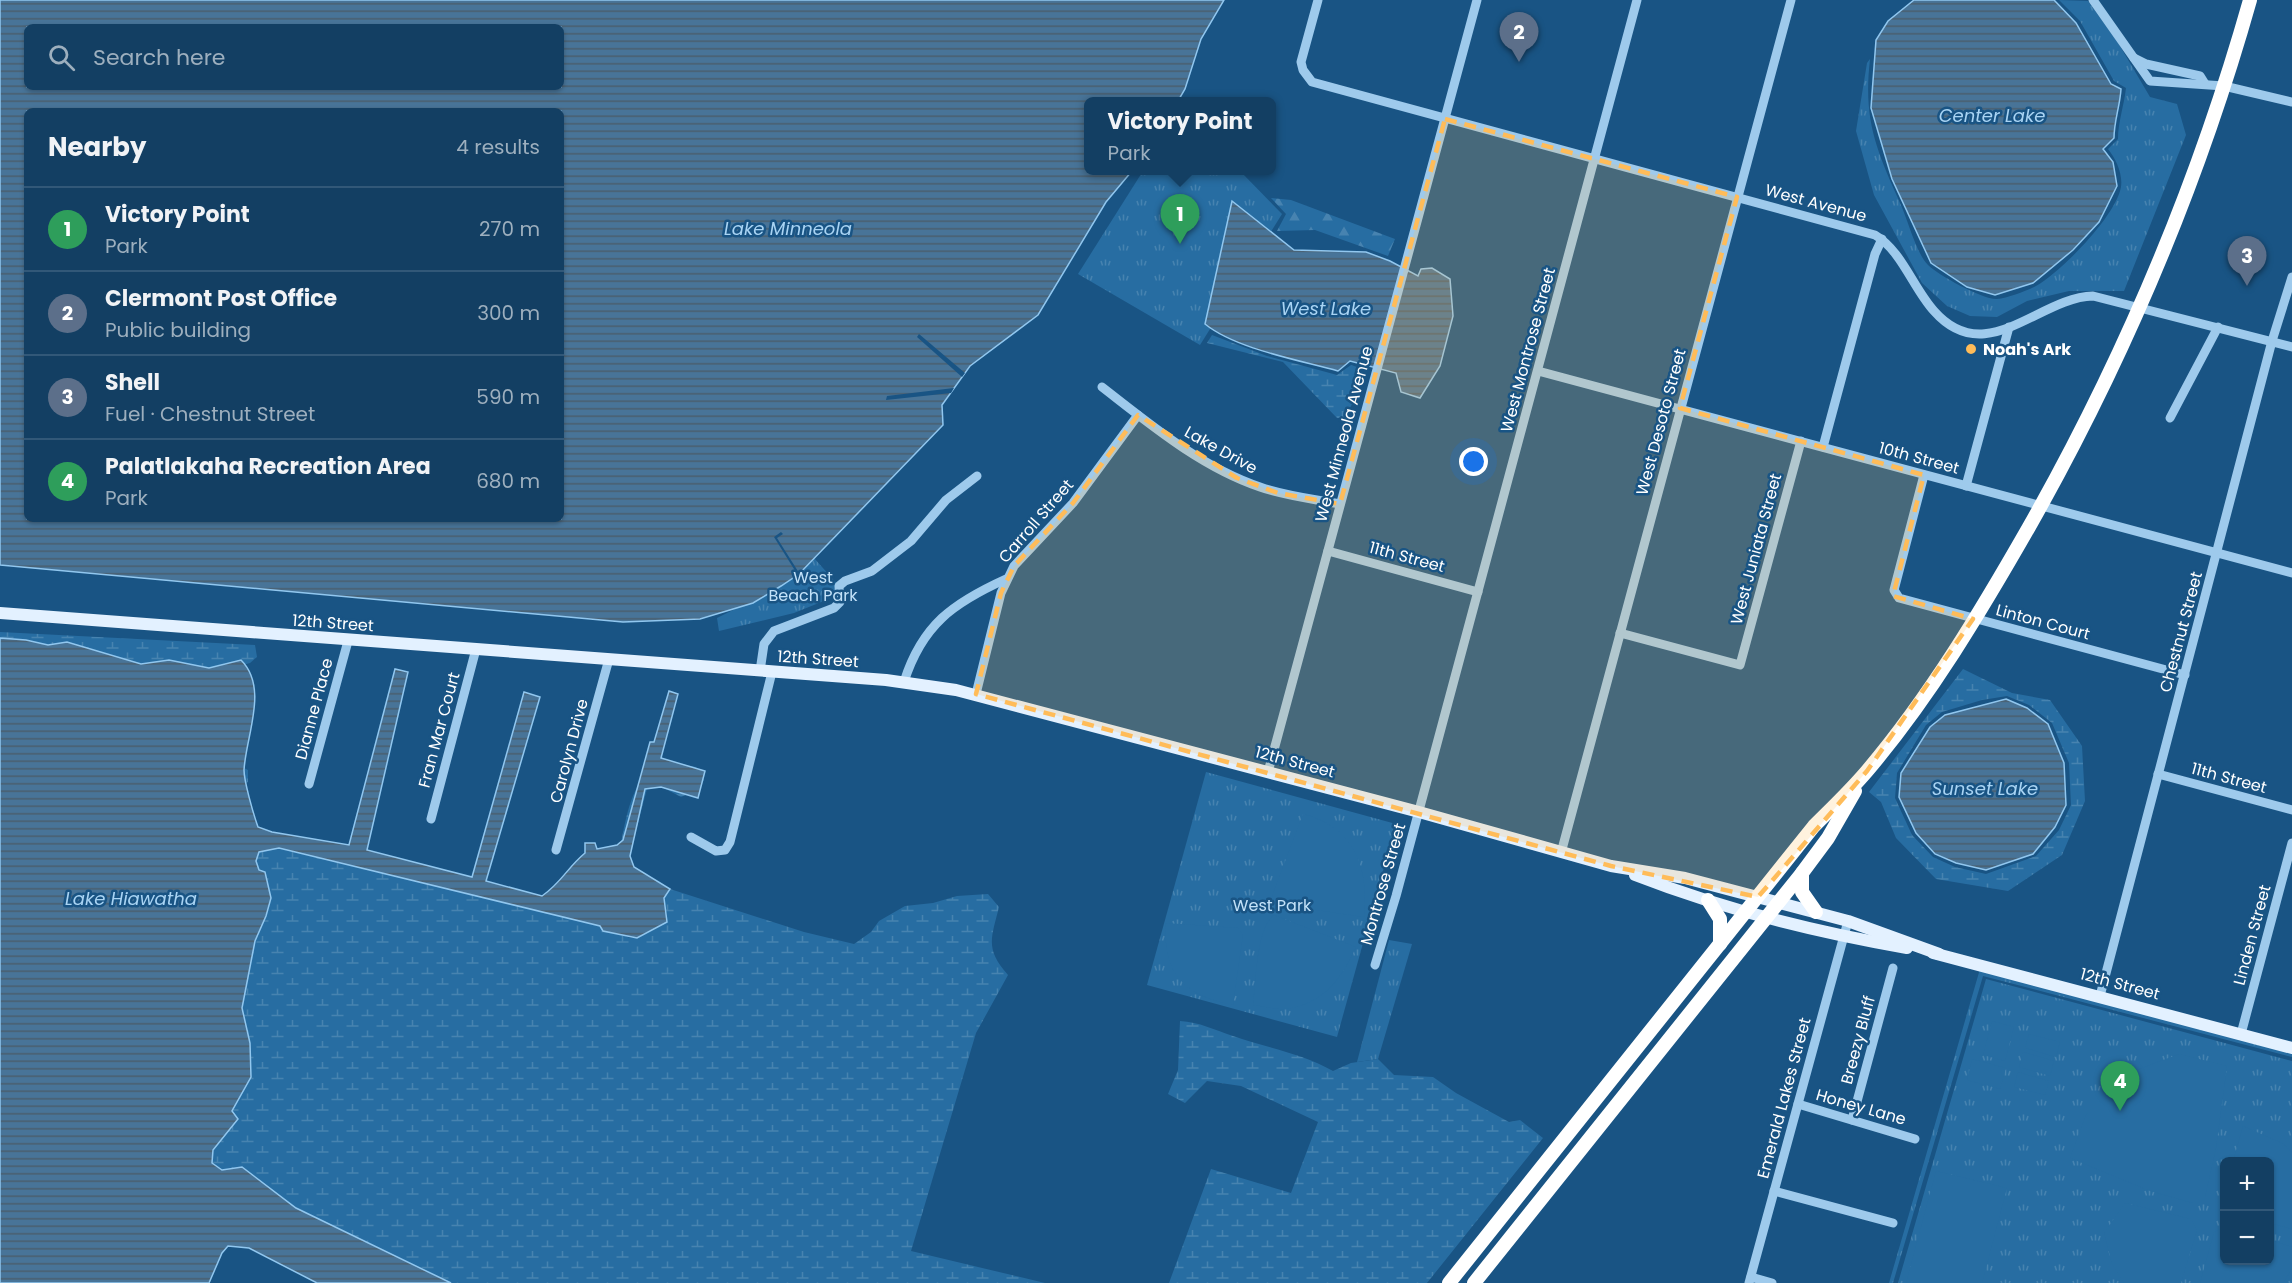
<!DOCTYPE html>
<html lang="en">
<head>
<meta charset="utf-8">
<style>
	body { margin:0; font-family:Poppins,sans-serif; background:#1c4669; color:#f1f3f6 }
	.controls { position:absolute; right:18px; bottom:18px; display:grid; overflow:hidden; border-radius:9px; box-shadow:0 2px 4px #0004 }
	.controls button { width:54px; height:54px; display:grid; place-items:center; padding:0; border:0; border-bottom:2px solid #325878; background:#133f63; color:#f1f3f6; font:30px sans-serif }
	.you { position:absolute; left:1474px; top:462px; width:21px; height:21px; margin:-15px; border:4px solid #fff; border-radius:50%; background:#1a73e8; box-shadow:0 0 0 9px #1a73e833 }
	.badge { display:grid; place-items:center; width:39px; height:39px; border-radius:50%; background:#95b2f1; color:#fff; font-size:20px; font-weight:700 }
	.pin { position:absolute; translate:-50% -50px; filter:drop-shadow(0 2px 3px #0008) }
	.pin::after { content:''; position:absolute; top:32px; width:21px; height:18px; background:inherit; clip-path:polygon(0 0,100% 0,50% 100%) }
	.popup { position:absolute; left:1084px; top:97px; width:192px; height:78px; box-sizing:border-box; display:grid; place-content:center; border-radius:9px; background:#133f63; filter:drop-shadow(0 2px 4px #0005); font-size:20px; white-space:nowrap; color:#9dafbe }
	.popup b { font-size:22px; color:#f1f3f6 }
	.popup::after { content:''; position:absolute; left:50%; top:100%; margin-left:-12px; border:12px solid transparent; border-top-color:#133f63 }
	.list { margin:0; padding:0; list-style:none }
	h2 { display:flex; justify-content:space-between; align-items:center; height:78px; margin:0; padding:0 24px; font-size:26px }
	h2 small { font-size:20px; font-weight:400; color:#9dafbe }
	.list li { display:grid; grid-template-columns:39px 1fr auto; gap:18px; align-items:center; box-sizing:border-box; height:84px; padding:0 24px; border-top:2px solid #325878 }
	.list b { display:block; font-size:22px; white-space:nowrap }
	.list p { margin:0; font-size:20px; white-space:nowrap; color:#9dafbe }
	.list em { font-size:20px; font-style:normal; color:#9dafbe }
	.icon { flex:none; width:33px; height:33px; fill:none; stroke:currentColor; stroke-width:2; stroke-linecap:round; stroke-linejoin:round }
	.map { position:relative; flex:none; width:2292px; height:1283px; overflow:hidden }
	.search { position:absolute; background:#133f63; box-shadow:0 2px 4px #0004; left:24px; top:24px; width:540px; height:66px; display:flex; align-items:center; gap:15px; box-sizing:border-box; padding:0 21px; border-radius:9px; color:#9dafbe; font-size:22px }
	.panel { position:absolute; background:#133f63; box-shadow:0 2px 4px #0004; left:24px; top:108px; width:540px; height:414px; border-radius:9px }
	.map>svg:first-child { display:block }
</style>
</head>
<body>
<div class="map">
<svg width="2292" height="1283" viewBox="0 0 2292 1283">
	<defs>
		<pattern id="grass-tufts" width="24" height="20" patternUnits="userSpaceOnUse" patternTransform="scale(1.5)"><rect width="24" height="20" fill="#276da2"/><path d="M3 7l-1-3M5 7V3M7 7l1-3M15 17l-1-3M17 17v-4M19 17l1-3" fill="none" stroke="#4783b0"/></pattern>
		<pattern id="forest-firs" width="22" height="20" patternUnits="userSpaceOnUse" patternTransform="scale(1.5)"><rect width="22" height="20" fill="#276da2"/><path d="M5 1l3.5 6h-7zM16 11l3.5 6h-7z" fill="#4783b0"/></pattern>
		<pattern id="wetland-marsh" width="20" height="14" patternUnits="userSpaceOnUse" patternTransform="scale(1.5)"><rect width="20" height="14" fill="#276da2"/><path d="M1 5h8M5 5V1M11 12h8M15 12V8" fill="none" stroke="#4783b0"/></pattern>
		<pattern id="water-rules" width="6" height="5" patternUnits="userSpaceOnUse" patternTransform="scale(1.5)"><rect width="6" height="5" fill="#487498"/><path d="M0 2.5h6" fill="none" stroke="#4a5e6e"/></pattern>
	</defs>
	<rect width="100%" height="100%" fill="#195484"/>
	<g fill="url(#grass-tufts)" fill-rule="evenodd">
		<path d="M2059,0l29,1 29,40 33,56 27,7 9,31 -62,156h-55l-42,10 -30,16 -27,-1 -23,-10 -25,-23 -48,-88 -18,-64 11,-68 3,-4c-7,61 6,90 30,144 8,17 16,50 28,62 10,10 55,35 69,34 11,-1 29,-8 39,-13 25,-14 80,-70 85,-99 2,-13 -5,-28 -13,-38l10,-10c0,-17 6,-33 8,-51l-12,-7 -34,-60z"/>
		<polygon points="1143,171 1240,171 1282,214 1200,345 1078,274"/>
		<polygon points="814,558 839,586 841,594 794,613 719,631 717,618 781,586"/>
		<polygon points="1206,772 1396,824 1337,1037 1147,985"/>
		<polygon points="1389,940 1412,944 1378,1059 1357,1062"/>
		<polygon points="1980,969 2292,1052 2292,1057 1983,976 1893,1283 1889,1283"/>
		<path d="M1986,979l306,82v222h-394zM2224,1162h46v98h-46z"/>
	</g>
	<polygon fill="url(#forest-firs)" points="1271,198 1291,200 1395,239 1388,256 1315,230 1277,231 1286,214"/>
	<g fill="url(#wetland-marsh)" fill-rule="evenodd">
		<polygon points="1212,335 1267,356 1337,375 1351,365 1363,369 1360,388 1345,418 1337,418 1283,362 1207,343"/>
		<polygon points="0,632 255,645 257,657 250,663 239,666 238,765 248,770 248,782 240,786 0,647"/>
		<path d="M1963,669l49,24 38,7 32,46 3,55 -23,54 -54,36 -72,-12 -40,-41 -15,-36 -12,-10zM2007,696l22,9 23,18 17,40 2,42 -12,25 -23,26 -50,18 -31,-7 -22,-10 -21,-22 -17,-37 2,-25 29,-48 16,-13 40,-12z"/>
		<path d="M675,763l21,4 8,13 -6,10 -17,7 -23,-12 -11,4 -18,67 -8,-13c6,-30 10,-55 32,-78z"/>
		<path d="M262,847l31,1 124,31 184,47 29,12h7l26,-13 4,-10 -3,-17 6,-9 134,43 50,12 17,-12 8,-11 26,-15 28,-3 24,-7 31,-2 11,13c-8,32 -14,42 9,68l-32,58 -65,218 134,32h-633l-148,-67 -78,-72 63,-286z"/>
		<path d="M1180,1021c19,1 35,9 53,15 34,12 68,17 100,35l18,-8 27,-4 16,16 39,2 23,16 53,29 11,-2 23,18 -116,145h-258l42,-114 80,24 27,-71 -77,-36 -34,-5 -22,22 -17,-9 10,-24z"/>
	</g>
	<g fill="#276da2">
		<path d="M1303,814c52,13 66,55 61,103l-89,-13 -3,-8z"/>
		<path d="M1274,915l82,32c-14,31 -32,57 -70,62 -10,1 -23,-3 -33,-4 3,-22 3,-77 21,-90z"/>
		<path d="M1166,923l72,5 5,7 -10,70c-47,-9 -71,-30 -67,-82z"/>
		<polygon points="1992,1021 2014,1027 2005,1061 1983,1055"/>
		<polygon points="2029,1034 2060,1042 2056,1057 2025,1048"/>
		<polygon points="2023,1052 2054,1061 2050,1076 2019,1067"/>
		<polygon points="2179,1054 2227,1066 2216,1148 2205,1197 2193,1203 2150,1191 2070,1158 2086,1115 2126,1074"/>
		<polygon points="1972,1059 2006,1068 2000,1089 1967,1080"/>
		<polygon points="2018,1072 2049,1081 2045,1095 2014,1087"/>
		<polygon points="2243,1126 2284,1144 2292,1153 2292,1229 2270,1223 2270,1162 2233,1161"/>
		<polygon points="1936,1171 2007,1188 1982,1283 1906,1283"/>
		<polygon points="2125,1203 2191,1219 2197,1230 2181,1283 2124,1283 2112,1264 2104,1233"/>
		<polygon points="2224,1227 2224,1260 2270,1260 2270,1240 2292,1247 2292,1269 2283,1283 2200,1283 2214,1232"/>
	</g>
	<g fill="url(#water-rules)" stroke="#91c7ef" stroke-width="1.5" fill-rule="evenodd">
		<path d="M0,0h1224l-23,39 -16,50 -7,12h-90v69l44,1 -26,31 -68,113 -68,51 -28,39 1,20 -144,149 -18,12 -28,17 -53,16 -77,3 -623,-57zM27,27h534v60h-534zM27,111h534v408h-534z"/>
		<path d="M1914,0h140l22,23 35,61 10,5c-1,17 -7,32 -7,49l-11,11 10,13 4,24 -18,36 -26,28 -40,33 -38,12 -28,-8 -36,-24 -39,-84 -21,-71 5,-68 12,-19z"/>
		<path d="M1232,201l62,49 72,2 24,9 28,15 3,-7 11,-1 18,11 3,37 -13,50 -20,32 -19,-6 -5,-19 -46,-12 -12,10c-39,-11 -102,-22 -133,-47z"/>
		<path d="M0,638l26,2 22,5 19,-3 74,22 28,-4 40,8 32,-8c28,28 5,75 3,110 0,11 9,43 14,57l14,5 77,13 46,-176 13,3 -41,178 105,27 52,-185 16,5 -54,184 56,15c20,-14 25,-28 43,-43v-10h10l2,6 20,-4 6,-5 27,-98h4l15,-51 9,3 -17,64 44,13 -7,27 -37,-11 -16,2 -15,67 4,11 36,22 -6,9 3,24 -30,16 -34,-7 -3,-5 -321,-78 -20,4 -3,9 3,9 6,2 6,26 -5,18 -11,25 -13,67 8,35 1,34 -19,34 6,8 -25,31 -1,13 10,7 20,-3 54,41 155,75h-134l-68,-35 -21,-2 -6,7 -13,30h-209z"/>
		<polygon points="2006,699 2027,708 2048,724 2064,763 2066,805 2055,827 2033,854 1986,870 1956,863 1935,854 1916,833 1899,797 1901,773 1930,727 1945,715"/>
	</g>
	<g fill="#195484">
		<polygon points="919,334 965,373 962,377 917,337"/>
		<polygon points="954,388 951,393 886,400 887,396"/>
		<polygon points="781,532 783,534 777,538 801,576 799,577 774,537"/>
	</g>
	<g fill="none" stroke-linecap="round" stroke-linejoin="round">
		<g stroke="#9ecaec" stroke-width="9">
			<path d="M1318,0l-17,62 2,8 9,12 563,153c27,16 38,53 59,76 52,59 105,-14 159,-15l199,51"/>
			<polyline points="2093,0 2150,81 2224,86 2292,102"/>
			<polyline points="2134,58 2146,64 2200,76 2205,84"/>
			<polyline points="1538,371 2292,573"/>
			<path d="M1102,387c49,38 99,80 158,100 25,9 54,12 80,17"/>
			<polyline points="2170,418 2218,327"/>
			<polyline points="1823,447 1875,254 1882,239"/>
			<polyline points="1924,475 1894,590 1899,598 2185,675"/>
			<polyline points="1966,486 2009,327"/>
			<polyline points="1328,551 1478,592"/>
			<polyline points="1620,633 1740,665 1801,441"/>
			<polyline points="760,671 764,644 774,631 834,608 840,602 839,586 845,581 872,571 911,541 946,500 977,476"/>
			<path d="M904,682c18,-57 49,-79 102,-103"/>
			<polyline points="976,694 1001,593 1014,566 1073,503 1138,415"/>
			<polyline points="1268,772 1477,0"/>
			<polyline points="2158,774 2292,810"/>
			<polyline points="309,784 348,641"/>
			<polyline points="431,819 476,649"/>
			<polyline points="691,837 716,851 725,850 730,842 772,672"/>
			<polyline points="556,850 609,659"/>
			<polyline points="1561,853 1791,0"/>
			<polyline points="1375,965 1396,896 1637,0"/>
			<polyline points="2100,996 2272,341 2292,277"/>
			<polyline points="2241,1034 2292,843"/>
			<polyline points="1798,1104 1915,1139"/>
			<polyline points="1852,1120 1893,968"/>
			<polyline points="1774,1191 1893,1223"/>
			<polyline points="1751,1277 1772,1283"/>
			<polyline points="1749,1283 1848,921"/>
		</g>
		<g stroke="#e3f1ff" stroke-width="12">
			<polyline points="0,613 886,680 956,690 1419,812 1611,866 1685,878 1848,921 1939,954"/>
			<path d="M1635,875c87,34 180,57 272,73"/>
			<polyline points="1933,953 2292,1048"/>
		</g>
		<g stroke="#fff" stroke-width="14">
			<polyline points="1802,873 1802,892 1816,912"/>
			<polyline points="1708,900 1720,919 1720,944"/>
			<path d="M1449,1283l365,-457c18,-18 36,-35 53,-55 62,-73 114,-160 162,-244 94,-166 169,-343 221,-527"/>
			<polyline points="1474,1283 1802,873 1828,838 1855,791"/>
		</g>
	</g>
	<path fill="#ffbc59" fill-opacity="0.2" stroke="#ffbc59" stroke-width="4.5" stroke-dasharray="12 8" stroke-linejoin="round" d="M1445,119l292,78 -57,211 244,67 -31,121 80,23 -106,152 -109,126 -147,-31 -635,-172 25,-101 13,-27 59,-63 65,-88 99,63 41,15 62,11z"/>
	<circle fill="#ffbc59" stroke="#195484" stroke-width="2" cx="1971" cy="349" r="6"/>
	<g text-anchor="middle" dominant-baseline="central" stroke-width="5" stroke-linejoin="round" paint-order="stroke">
		<g font-size="16" fill="#fff" stroke="#195484">
			<text transform="translate(1816 203) rotate(15)">West Avenue</text>
			<text transform="translate(1528 350) rotate(-75)">West Montrose Street</text>
			<text transform="translate(1661 422) rotate(-75)">West Desoto Street</text>
			<text transform="translate(1344 434) rotate(-75)">West Minneola Avenue</text>
			<text transform="translate(1221 450) rotate(29)">Lake Drive</text>
			<text transform="translate(1919 458) rotate(15)">10th Street</text>
			<text transform="translate(1036 521) rotate(-49)">Carroll Street</text>
			<text transform="translate(1756 549) rotate(-75)">West Juniata Street</text>
			<text transform="translate(1407 557) rotate(15)">11th Street</text>
			<text transform="translate(2043 622) rotate(15)">Linton Court</text>
			<text transform="translate(333 623) rotate(4)">12th Street</text>
			<text transform="translate(2181 632) rotate(-75)">Chestnut Street</text>
			<text transform="translate(818 659) rotate(4)">12th Street</text>
			<text transform="translate(314 709) rotate(-75)">Dianne Place</text>
			<text transform="translate(439 730) rotate(-75)">Fran Mar Court</text>
			<text transform="translate(569 751) rotate(-75)">Carolyn Drive</text>
			<text transform="translate(1295 762) rotate(15)">12th Street</text>
			<text transform="translate(2229 778) rotate(15)">11th Street</text>
			<text transform="translate(1383 884) rotate(-74)">Montrose Street</text>
			<text transform="translate(2252 935) rotate(-75)">Linden Street</text>
			<text transform="translate(2120 984) rotate(15)">12th Street</text>
			<text transform="translate(1858 1040) rotate(-75)">Breezy Bluff</text>
			<text transform="translate(1784 1098) rotate(-75)">Emerald Lakes Street</text>
			<text transform="translate(1861 1107) rotate(16)">Honey Lane</text>
		</g>
		<g font-size="16" font-weight="bold" fill="#fff" stroke="#195484" text-anchor="start">
			<text x="1983" y="349">Noah's Ark</text>
		</g>
		<g font-size="16" fill="#c3e2f9" stroke="#195484">
			<text x="813" y="577">West<tspan x="813" dy="18">Beach Park</tspan></text>
			<text x="1272" y="905">West Park</text>
		</g>
		<g font-size="18" font-style="italic" fill="#a9d4f4" stroke="#195484">
			<text x="1992" y="115">Center Lake</text>
			<text x="788" y="228">Lake Minneola</text>
			<text x="1326" y="308">West Lake</text>
			<text x="1985" y="788">Sunset Lake</text>
			<text x="131" y="898">Lake Hiawatha</text>
		</g>
	</g>
</svg>
<div class="controls">
<button>+</button>
<button>−</button>
</div>
<div class="you"></div>
<div class="pin badge" style="left:1180px;top:244px;background:#2e9e5b">1</div>
<div class="popup"><b>Victory Point</b>Park</div>
<div class="pin badge" style="left:1519px;top:62px;background:#5c6f8a">2</div>
<div class="pin badge" style="left:2247px;top:286px;background:#5c6f8a">3</div>
<div class="pin badge" style="left:2120px;top:1111px;background:#2e9e5b">4</div>
<div class="search"><svg class="icon" aria-label="search" viewBox="0 0 24 24"><circle cx="10" cy="10" r="6"/><path d="M15 15l6 6"/></svg>Search here</div>
<section class="panel">
<h2>Nearby<small>4 results</small></h2>
<ul class="list">
<li><span class="badge" style="background:#2e9e5b">1</span><div><b>Victory Point</b><p>Park</p></div><em>270 m</em></li>
<li><span class="badge" style="background:#5c6f8a">2</span><div><b>Clermont Post Office</b><p>Public building</p></div><em>300 m</em></li>
<li><span class="badge" style="background:#5c6f8a">3</span><div><b>Shell</b><p>Fuel · Chestnut Street</p></div><em>590 m</em></li>
<li><span class="badge" style="background:#2e9e5b">4</span><div><b>Palatlakaha Recreation Area</b><p>Park</p></div><em>680 m</em></li>
</ul>
</section>
</div>
</body>
</html>
